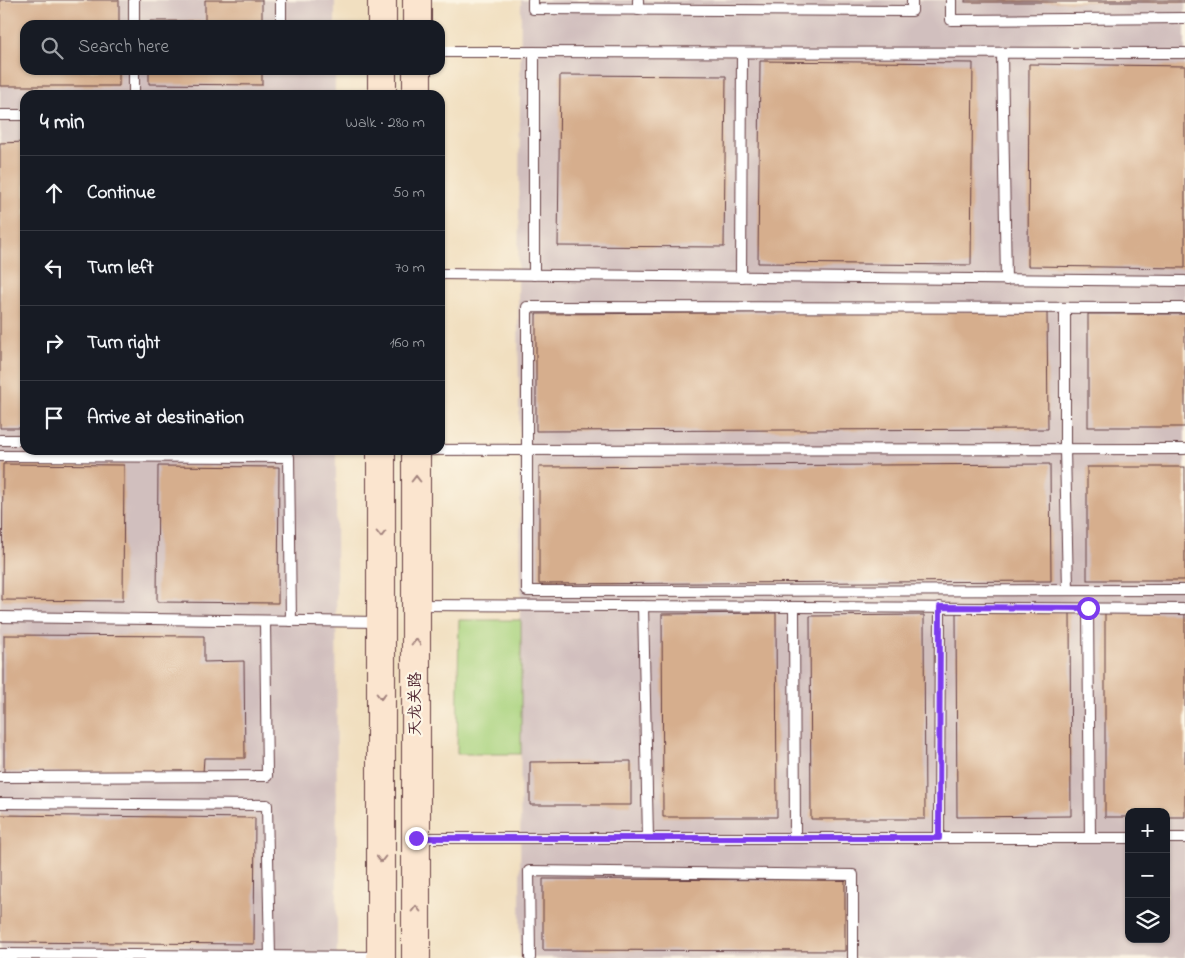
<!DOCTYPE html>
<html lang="en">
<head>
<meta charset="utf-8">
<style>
	body { margin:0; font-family:"Indie Flower","LXGW WenKai TC",sans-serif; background:#242831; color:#f1f3f6 }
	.controls { position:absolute; right:15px; bottom:15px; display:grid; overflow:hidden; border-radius:10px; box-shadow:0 1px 4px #0004 }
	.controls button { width:45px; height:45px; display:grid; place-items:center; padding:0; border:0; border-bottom:1px solid #363941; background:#171b24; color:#f1f3f6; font:25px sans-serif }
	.stop { position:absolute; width:15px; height:15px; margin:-11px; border:4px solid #7c3aed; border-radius:50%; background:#fff }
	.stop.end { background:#7c3aed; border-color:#fff; box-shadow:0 1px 5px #0008 }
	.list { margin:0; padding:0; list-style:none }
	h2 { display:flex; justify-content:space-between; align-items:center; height:65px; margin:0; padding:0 20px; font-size:21px }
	h2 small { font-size:16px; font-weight:400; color:#9ea1a6 }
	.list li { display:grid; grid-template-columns:32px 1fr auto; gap:15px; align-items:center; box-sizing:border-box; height:75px; padding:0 20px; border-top:1px solid #363941 }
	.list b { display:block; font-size:19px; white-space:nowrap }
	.list em { font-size:16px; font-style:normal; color:#9ea1a6 }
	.icon { flex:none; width:28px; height:28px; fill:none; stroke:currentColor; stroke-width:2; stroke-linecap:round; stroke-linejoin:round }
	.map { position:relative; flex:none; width:1185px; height:958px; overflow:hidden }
	.search { position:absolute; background:#171b24; box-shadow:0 1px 4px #0004; left:20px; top:20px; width:425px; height:55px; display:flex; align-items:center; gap:12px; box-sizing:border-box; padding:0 18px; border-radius:15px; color:#9ea1a6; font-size:19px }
	.panel { position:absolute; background:#171b24; box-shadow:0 1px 4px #0004; left:20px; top:90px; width:425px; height:365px; border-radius:15px }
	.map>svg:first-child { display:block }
</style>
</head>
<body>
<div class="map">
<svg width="1185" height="958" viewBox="0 0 1185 958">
	<rect width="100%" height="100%" fill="#fcf5e5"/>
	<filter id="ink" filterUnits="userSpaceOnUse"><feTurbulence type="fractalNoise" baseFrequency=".02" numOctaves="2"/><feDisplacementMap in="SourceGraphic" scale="10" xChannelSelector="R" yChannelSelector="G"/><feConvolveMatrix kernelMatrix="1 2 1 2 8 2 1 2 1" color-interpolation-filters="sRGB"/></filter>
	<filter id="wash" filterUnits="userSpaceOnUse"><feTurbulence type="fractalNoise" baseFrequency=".0096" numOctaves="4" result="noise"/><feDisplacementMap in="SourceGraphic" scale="20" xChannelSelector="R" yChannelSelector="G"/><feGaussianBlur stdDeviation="1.12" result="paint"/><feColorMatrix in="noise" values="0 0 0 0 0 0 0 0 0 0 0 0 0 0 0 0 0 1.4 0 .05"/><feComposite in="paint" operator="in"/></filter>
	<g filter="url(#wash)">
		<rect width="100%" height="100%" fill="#f1dfc0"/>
		<g fill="#d1bfbe" fill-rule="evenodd">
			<polygon points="0,0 335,0 335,25 25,25 25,70 335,70 335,95 25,95 25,450 336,450 337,958 0,958"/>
			<path d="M521,0h664v958h-665l1,-360 -3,-300zM1129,812h37v127h-37z"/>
		</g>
		<polygon fill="#a9d37e" stroke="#7a7954" points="459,620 521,620 521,754 457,754"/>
		<g id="blocks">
			<g fill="#d6ae8d">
				<polygon points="0,0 119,0 119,25 25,25 25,70 119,70 119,86 0,86"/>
				<polygon points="205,0 262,0 262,25 150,25 150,21 205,21"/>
				<rect x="965" y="0" width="220" height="2"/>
				<polygon points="760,61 973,63 971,265 758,263"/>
				<polygon points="1029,64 1185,66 1185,268 1028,266"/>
				<polygon points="149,70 262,70 262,85 149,84"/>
				<polygon points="560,75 726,76 724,247 558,246"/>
				<polygon points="25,142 25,428 0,428 0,143"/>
				<polygon points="1047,311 1048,429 536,431 536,314"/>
				<rect x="1088" y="314" width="97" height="113"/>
				<polygon points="3,464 124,465 123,601 2,600"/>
				<polygon points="1050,464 1051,581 539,584 539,467"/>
				<polygon points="158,466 279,467 278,603 157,602"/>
				<rect x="1087" y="467" width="98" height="113"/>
				<polygon points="1070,612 1071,816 957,817 956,613"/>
				<polygon points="776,613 777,817 663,817 662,614"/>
				<polygon points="1105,613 1185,613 1185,817 1166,817 1166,812 1129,812 1129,817 1105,817"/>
				<polygon points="924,615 925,819 811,819 810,616"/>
				<polygon points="4,635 204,636 204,662 244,661 245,758 204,758 203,773 4,772"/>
				<polygon points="631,761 631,805 530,805 530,762"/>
				<polygon points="0,815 255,818 254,944 0,942"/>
				<polygon points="543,879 845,880 845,951 543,950"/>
			</g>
		</g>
	</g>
	<g filter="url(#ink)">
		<use href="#blocks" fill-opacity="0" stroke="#633c41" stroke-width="1"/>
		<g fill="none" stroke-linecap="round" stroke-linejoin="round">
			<defs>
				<g id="lane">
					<polyline points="281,0 281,25"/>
					<polyline points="533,0 533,9 912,11 912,0"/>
					<polyline points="638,0 638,10"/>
					<polyline points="951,0 951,20 1185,18"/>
					<polyline points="134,25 134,0"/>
					<polyline points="440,52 1185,53"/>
					<polyline points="534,52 534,275"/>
					<polyline points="1002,53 1006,280"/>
					<polyline points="134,95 134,70"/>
					<polyline points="0,115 25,115"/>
					<polyline points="440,274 1185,281"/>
					<polyline points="741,277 742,53"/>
					<polyline points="1065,308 1065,449 1068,590"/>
					<polyline points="1185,308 527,307 527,591 1185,590"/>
					<polyline points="0,440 25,440"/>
					<polyline points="417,450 1185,449"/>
					<polyline points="0,456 289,457 291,621"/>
					<polyline points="417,605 1185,609"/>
					<polyline points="643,606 648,838"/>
					<polyline points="794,607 795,838"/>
					<polyline points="1088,608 1090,838"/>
					<polyline points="0,617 380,622"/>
					<polyline points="0,777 267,776 265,621"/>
					<polyline points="0,803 267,805 270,958"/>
					<polyline points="417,838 1129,838"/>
					<polyline points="939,838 940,607"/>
					<polyline points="1166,838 1185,838"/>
					<polyline points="0,954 380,957"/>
					<polyline points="530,958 529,871 853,875 853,958"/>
				</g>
				<g id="secondary">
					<polyline points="382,0 382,25"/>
					<polyline points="417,25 417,0"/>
					<polyline points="382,70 382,95"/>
					<polyline points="417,70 417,95"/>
					<polyline points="381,958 381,450"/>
					<polyline points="416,958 416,450"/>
				</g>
			</defs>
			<use href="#lane" stroke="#633c41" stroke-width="12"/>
			<use href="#secondary" stroke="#633c41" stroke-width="30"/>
			<use href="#lane" stroke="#fff" stroke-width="10"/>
			<use href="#secondary" stroke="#fbe5cf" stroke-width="28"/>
		</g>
		<defs><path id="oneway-chevron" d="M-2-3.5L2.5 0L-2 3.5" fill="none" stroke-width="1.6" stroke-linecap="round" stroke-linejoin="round" transform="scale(1.25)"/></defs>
		<g stroke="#a2827d">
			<use href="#oneway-chevron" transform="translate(416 479) rotate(-90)"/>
			<use href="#oneway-chevron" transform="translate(381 534) rotate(90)"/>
			<use href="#oneway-chevron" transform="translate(416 642) rotate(-90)"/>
			<use href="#oneway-chevron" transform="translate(381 696) rotate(90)"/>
			<use href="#oneway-chevron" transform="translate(381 859) rotate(90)"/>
			<use href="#oneway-chevron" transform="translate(416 909) rotate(-90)"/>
		</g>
	</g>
	<g fill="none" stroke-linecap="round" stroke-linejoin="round" filter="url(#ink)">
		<polyline stroke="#7c3aed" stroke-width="6" points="416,838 939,838 940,607 1088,608"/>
	</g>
	<g text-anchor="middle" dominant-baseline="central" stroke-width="4.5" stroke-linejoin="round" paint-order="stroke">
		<g font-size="16" fill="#4a1f2b" stroke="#fcf5e5">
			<text transform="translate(416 704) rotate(-90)">天龙关路</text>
		</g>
	</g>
</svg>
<div class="controls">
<button>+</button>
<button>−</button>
<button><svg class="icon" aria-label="layers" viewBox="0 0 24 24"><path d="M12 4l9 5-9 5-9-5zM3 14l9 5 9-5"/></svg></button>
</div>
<div class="stop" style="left:1088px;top:608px"></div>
<div class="stop end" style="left:416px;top:838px"></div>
<div class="search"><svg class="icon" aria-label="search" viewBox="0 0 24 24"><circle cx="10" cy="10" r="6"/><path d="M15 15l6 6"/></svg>Search here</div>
<section class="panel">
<h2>4 min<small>Walk · 280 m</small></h2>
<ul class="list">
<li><svg class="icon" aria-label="ahead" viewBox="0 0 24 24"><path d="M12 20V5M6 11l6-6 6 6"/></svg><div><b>Continue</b></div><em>50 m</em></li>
<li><svg class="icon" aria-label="left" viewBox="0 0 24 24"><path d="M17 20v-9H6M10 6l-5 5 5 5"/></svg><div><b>Turn left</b></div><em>70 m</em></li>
<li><svg class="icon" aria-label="right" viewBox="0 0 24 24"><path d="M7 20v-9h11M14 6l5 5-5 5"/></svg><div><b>Turn right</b></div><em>160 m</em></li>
<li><svg class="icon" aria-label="arrive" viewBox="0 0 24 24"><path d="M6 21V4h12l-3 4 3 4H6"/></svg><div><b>Arrive at destination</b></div></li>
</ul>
</section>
</div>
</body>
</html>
